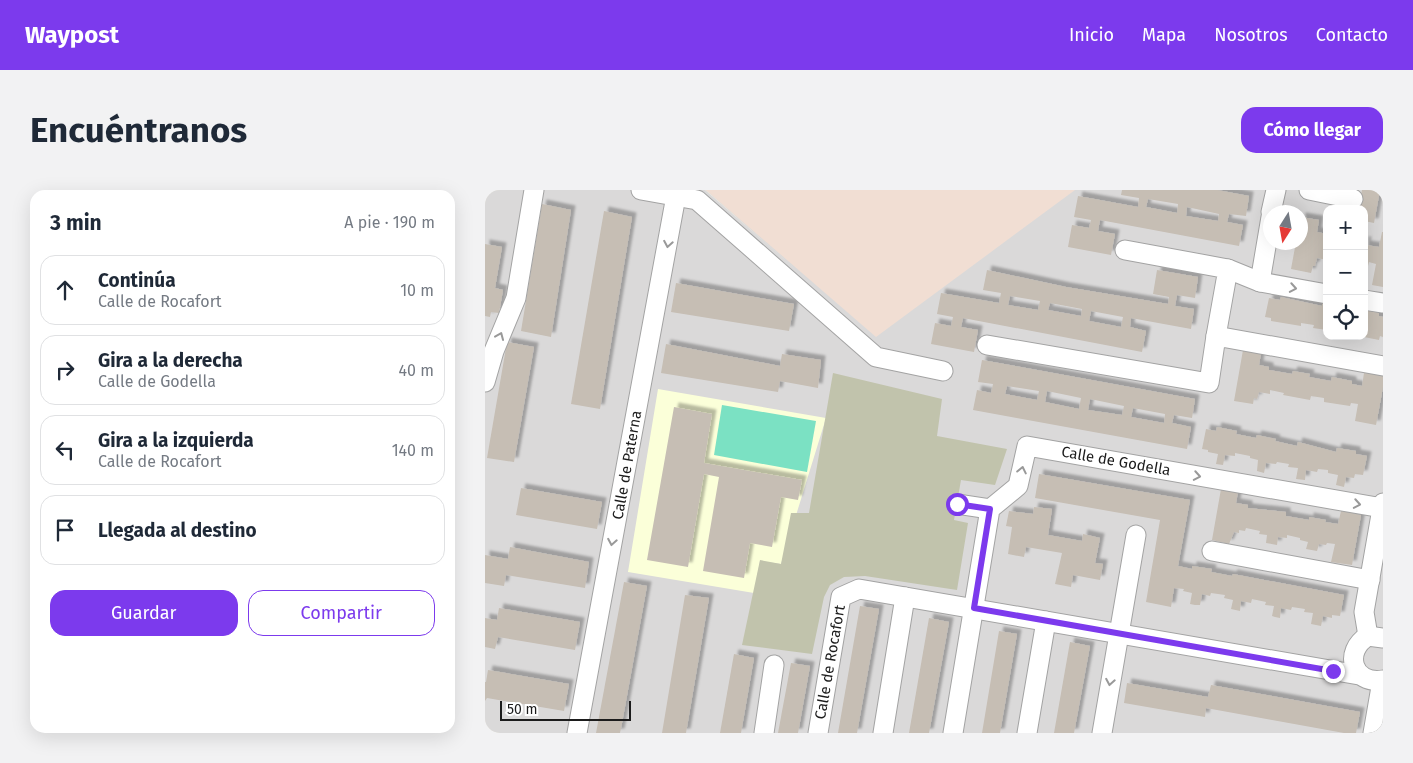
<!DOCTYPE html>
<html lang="es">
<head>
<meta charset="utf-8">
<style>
	body { margin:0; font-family:"Fira Sans",sans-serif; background:#f2f2f3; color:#1f2937 }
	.controls { position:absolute; right:15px; top:15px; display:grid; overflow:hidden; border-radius:10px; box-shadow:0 5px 20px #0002 }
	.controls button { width:45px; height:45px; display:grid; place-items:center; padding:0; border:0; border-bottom:1px solid #e0e1e3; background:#fff; color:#1f2937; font:25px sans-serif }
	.compass { position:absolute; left:778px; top:15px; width:45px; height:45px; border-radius:50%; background:#fff; box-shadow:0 5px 20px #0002; rotate:191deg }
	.scale { position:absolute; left:15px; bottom:12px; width:131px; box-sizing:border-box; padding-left:5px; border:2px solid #1c1c1c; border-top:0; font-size:14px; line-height:18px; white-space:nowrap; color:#1c1c1c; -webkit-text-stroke:4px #fff; paint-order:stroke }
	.stop { position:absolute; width:15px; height:15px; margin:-11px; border:4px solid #7c3aed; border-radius:50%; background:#fff }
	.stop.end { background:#7c3aed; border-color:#fff; box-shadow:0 1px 5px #0008 }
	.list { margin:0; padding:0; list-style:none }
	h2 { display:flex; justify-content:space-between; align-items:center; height:65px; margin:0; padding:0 20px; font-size:21px }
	h2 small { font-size:16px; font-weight:400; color:#747a83 }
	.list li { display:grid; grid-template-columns:32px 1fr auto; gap:15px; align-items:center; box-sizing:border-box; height:70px; margin:0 10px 10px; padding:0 10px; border:1px solid #e0e1e3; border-radius:15px }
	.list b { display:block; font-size:19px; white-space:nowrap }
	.list p { margin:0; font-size:16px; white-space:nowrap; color:#747a83 }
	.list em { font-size:16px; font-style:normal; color:#747a83 }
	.actions { display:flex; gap:10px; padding:15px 20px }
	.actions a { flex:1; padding:11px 0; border:1px solid #7c3aed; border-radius:15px; text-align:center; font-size:18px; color:#7c3aed }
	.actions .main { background:#7c3aed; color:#fff }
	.icon { flex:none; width:28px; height:28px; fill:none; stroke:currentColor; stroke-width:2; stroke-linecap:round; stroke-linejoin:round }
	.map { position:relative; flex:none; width:898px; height:543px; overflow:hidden; border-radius:15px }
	header { display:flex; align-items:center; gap:30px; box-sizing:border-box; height:70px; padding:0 25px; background:#7c3aed; color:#fff }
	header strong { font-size:24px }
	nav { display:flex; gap:28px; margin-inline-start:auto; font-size:18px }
	.intro { display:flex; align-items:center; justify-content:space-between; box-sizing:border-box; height:120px; padding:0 30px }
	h1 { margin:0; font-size:35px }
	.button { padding:12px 22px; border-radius:15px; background:#7c3aed; color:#fff; font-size:18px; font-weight:700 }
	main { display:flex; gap:30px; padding:0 30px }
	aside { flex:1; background:#fff; border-radius:15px; box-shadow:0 5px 20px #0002 }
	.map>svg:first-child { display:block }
</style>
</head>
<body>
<header>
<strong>Waypost</strong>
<nav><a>Inicio</a><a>Mapa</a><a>Nosotros</a><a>Contacto</a></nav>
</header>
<div class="intro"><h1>Encuéntranos</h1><a class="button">Cómo llegar</a></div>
<main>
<aside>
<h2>3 min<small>A pie · 190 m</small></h2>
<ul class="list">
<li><svg class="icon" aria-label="ahead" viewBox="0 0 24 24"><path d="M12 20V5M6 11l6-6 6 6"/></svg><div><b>Continúa</b><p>Calle de Rocafort</p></div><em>10 m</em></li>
<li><svg class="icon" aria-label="right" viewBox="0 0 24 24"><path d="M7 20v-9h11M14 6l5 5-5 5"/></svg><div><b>Gira a la derecha</b><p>Calle de Godella</p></div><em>40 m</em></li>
<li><svg class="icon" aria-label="left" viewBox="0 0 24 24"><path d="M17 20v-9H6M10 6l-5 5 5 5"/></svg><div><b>Gira a la izquierda</b><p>Calle de Rocafort</p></div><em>140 m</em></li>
<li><svg class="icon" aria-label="arrive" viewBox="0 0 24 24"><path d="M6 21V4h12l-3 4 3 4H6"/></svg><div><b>Llegada al destino</b></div></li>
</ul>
<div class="actions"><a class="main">Guardar</a><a>Compartir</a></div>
</aside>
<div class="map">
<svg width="898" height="543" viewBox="0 0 898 543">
	<defs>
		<filter id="shadow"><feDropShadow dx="4.5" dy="-4.5" stdDeviation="1" flood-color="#0004"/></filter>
	</defs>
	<rect width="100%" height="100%" fill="#eeebe1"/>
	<path fill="#dad9d9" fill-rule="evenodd" d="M0,0h220l95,83 -94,-83h677v543h-898zM842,19h37v127h-37zM786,22h30v30h-30z"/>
	<polygon fill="#fbffd9" points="173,199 341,228 296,374 275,371 269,403 143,382"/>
	<polygon fill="#f1ded3" points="221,0 590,0 391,147"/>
	<polygon fill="#c1c3ac" points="348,183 457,209 452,246 522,259 510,295 476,290 469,330 483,333 472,400 380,386 359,387 345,395 339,407 327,464 257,455 275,370 296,374 306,323 324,323"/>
	<polygon fill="#7be1c3" points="237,215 331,231 322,282 229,265"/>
	<g fill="#c6beb4" fill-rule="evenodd" filter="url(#shadow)">
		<path d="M637,0h95l32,6 -3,20 -17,-2 -2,8 16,3 -4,21 -139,-26 -2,11 17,3 -4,21 -43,-8 4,-22 17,3 2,-8 -17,-3 4,-21 60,11 1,-9 -18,-3zM663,9l30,5 -1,9 -31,-6zM702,17l32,7 -1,7 -32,-5z"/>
		<polygon points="877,0 895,0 889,33 879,31 879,19 873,19"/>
		<polygon points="57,14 86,20 66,147 36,141"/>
		<polygon points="119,21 147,27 115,219 86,214"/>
		<polygon points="816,27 834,30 832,42 842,44 842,70 832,68 830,76 828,76 826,83 806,79 811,52 816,52"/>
		<polygon points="897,42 898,42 898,97 887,95 891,74 884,72 883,76 879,75 879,51 882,51 881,55 894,57"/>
		<polygon points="0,54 17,57 10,98 18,100 14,123 6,122 5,127 0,126"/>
		<path d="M502,80l79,17 102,17 1,-7 -16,-3 4,-24 41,7 -3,21 -18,-3 -2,11 19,3 -3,20 -60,-11 -1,9 16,4 -4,21 -179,-34 -2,9 17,3 -4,22 -43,-8 4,-21 16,3 2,-9 -16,-3 4,-21 58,10 2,-10 -18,-3zM525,106l30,5 -2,9 -30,-5zM565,113l32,6 -1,7 -33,-6zM606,121l32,6 -2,10 -32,-6z"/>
		<polygon points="191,93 309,114 304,141 186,122"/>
		<polygon points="796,107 837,116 837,113 842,114 842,140 828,138 829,135 816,133 816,136 786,131 786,128 780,127 784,108 795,110"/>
		<polygon points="879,120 894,123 894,126 898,127 898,147 895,146 894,150 879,147"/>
		<polygon points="22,152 49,157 29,272 2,268"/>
		<polygon points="181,154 295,176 297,164 336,170 333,198 295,191 293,202 176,183"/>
		<polygon points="758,160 776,163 774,175 784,177 784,180 807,184 808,181 825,184 824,187 846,191 847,187 867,191 867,194 877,196 879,183 898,186 898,197 891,235 870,231 873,214 866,213 865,216 839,212 839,208 826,206 825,210 798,205 799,203 785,200 785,204 774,202 772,209 769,208 768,214 749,211"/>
		<path d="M497,170l213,39 -3,19 -18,-3 -2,8 19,4 -4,22 -214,-39 4,-20 14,3 2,-9 -15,-2zM522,196l32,5 -2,9 -32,-6zM562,201l34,7 -2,11 -34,-7zM605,209l34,7 -2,9 -34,-5zM648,218l32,6 -1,9 -33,-6z"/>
		<polygon points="189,217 227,224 219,273 317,290 313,310 296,307 287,357 265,353 259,388 218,381 234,287 219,284 203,377 162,370"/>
		<polygon points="732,237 752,241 751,244 771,248 772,245 791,249 790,251 812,256 813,252 851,262 852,258 871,261 871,264 882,266 878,285 870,284 869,288 861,287 859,297 851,295 853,285 843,283 843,280 833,279 832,282 821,280 820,290 811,289 813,278 803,277 804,274 792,272 791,274 781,273 779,283 772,281 773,270 765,268 765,266 750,263 750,266 740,265 738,275 731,274 733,264 723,262 723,260 717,259 721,239 731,241"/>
		<polygon points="554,284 705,310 693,376 707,379 707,376 727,379 726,382 747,386 748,384 859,405 855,426 847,425 847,428 838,426 836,436 826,434 828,423 819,422 820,419 807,417 806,420 796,418 795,428 790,427 787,426 789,416 780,415 781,412 767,409 766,413 756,411 755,421 746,419 748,410 739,408 740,405 726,403 725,406 717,404 715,415 710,415 705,414 707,403 698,401 699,399 689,398 686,417 661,412 675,330 550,308"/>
		<polygon points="36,298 117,312 112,339 31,325"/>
		<polygon points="736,299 753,302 751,313 763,315 763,318 801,322 801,326 824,330 824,327 841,330 840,332 853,334 856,321 876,325 867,375 846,372 850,354 842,353 841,355 834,354 832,361 821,359 823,352 815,350 815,348 802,345 802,348 793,347 792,355 781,353 782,345 774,344 775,341 761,338 760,341 754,340 754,343 749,342 744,354 727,350"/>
		<polygon points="549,317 567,319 563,345 597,351 598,344 615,348 610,373 618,374 615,390 588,385 586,397 570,394 577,363 541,357 539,367 523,364 527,337 521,336 524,321 548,324"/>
		<polygon points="25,357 104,372 100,398 21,385 19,396 0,393 0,365 23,369"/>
		<polygon points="139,392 162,396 137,533 135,543 111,543"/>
		<polygon points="200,405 224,408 201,543 177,543"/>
		<polygon points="375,416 394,419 372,543 353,543"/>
		<polygon points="14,418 95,432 90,460 13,447 10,459 0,457 0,428 12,430"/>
		<polygon points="444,428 464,432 444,543 424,543"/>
		<polygon points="514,441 532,444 515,543 497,543"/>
		<polygon points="585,452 605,456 589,543 569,543"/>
		<polygon points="249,464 269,468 256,543 235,543"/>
		<polygon points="306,473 325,476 313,543 293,543"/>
		<polygon points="3,480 84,494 79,521 2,508 0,511 0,492 1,492"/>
		<polygon points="642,493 723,507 726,495 875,522 871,543 859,543 721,518 720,527 639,513"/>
	</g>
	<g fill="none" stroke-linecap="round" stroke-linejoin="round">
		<defs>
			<g id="street">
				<polyline points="156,0 212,10 391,167 458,181"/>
				<polyline points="824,0 868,9"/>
				<polyline points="786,22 791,0"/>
				<polyline points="640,60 743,79 731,146"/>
				<polyline points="743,79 775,92 842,104"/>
				<polyline points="775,92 786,27"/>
				<polyline points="879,110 898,113"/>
				<polyline points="502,155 724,193 731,146 898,176"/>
				<polyline points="0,192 9,161 31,108 49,0"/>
				<polyline points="472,314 505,319"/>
				<polyline points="727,361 885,390"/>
				<polyline points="883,446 879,422 898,313"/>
				<path d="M898,448l-15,-2c-25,15 -16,49 15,44"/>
				<polyline points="92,543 191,6"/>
				<polyline points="279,543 289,475"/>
				<polyline points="333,543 356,407 374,399 874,485"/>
				<polyline points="398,543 420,407"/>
				<polyline points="468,543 505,319 533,296 542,256 897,318"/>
				<polyline points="542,543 561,431"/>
				<polyline points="617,543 651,345"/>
				<polyline points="888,543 897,491"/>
			</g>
		</defs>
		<use href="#street" stroke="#a3a3a3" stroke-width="21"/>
		<use href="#street" stroke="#fff" stroke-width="19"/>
	</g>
	<defs><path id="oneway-chevron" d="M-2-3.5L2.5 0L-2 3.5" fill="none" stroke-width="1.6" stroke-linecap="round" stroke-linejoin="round" transform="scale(1.25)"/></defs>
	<g stroke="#999">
		<use href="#oneway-chevron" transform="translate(183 54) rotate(100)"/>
		<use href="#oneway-chevron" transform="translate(808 98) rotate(10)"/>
		<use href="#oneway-chevron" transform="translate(15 146) rotate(-67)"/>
		<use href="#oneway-chevron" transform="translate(537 280) rotate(-78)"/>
		<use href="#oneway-chevron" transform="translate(712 286) rotate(10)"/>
		<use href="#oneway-chevron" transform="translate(872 314) rotate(10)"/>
		<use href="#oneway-chevron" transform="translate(127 352) rotate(100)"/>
		<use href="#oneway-chevron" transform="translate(625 492) rotate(100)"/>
	</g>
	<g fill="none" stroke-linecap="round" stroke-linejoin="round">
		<polyline stroke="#7c3aed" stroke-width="6" points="472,314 505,319 489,418 848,481"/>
	</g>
	<g text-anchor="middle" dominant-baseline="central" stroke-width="5" stroke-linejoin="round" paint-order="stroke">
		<g font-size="15" fill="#1c1c1c" stroke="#fff">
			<text transform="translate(631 271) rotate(10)">Calle de Godella</text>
			<text transform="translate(142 275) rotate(-80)">Calle de Paterna</text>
			<text transform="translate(345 472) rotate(-80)">Calle de Rocafort</text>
		</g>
	</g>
</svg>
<div class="controls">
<button>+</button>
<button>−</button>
<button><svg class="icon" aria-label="locate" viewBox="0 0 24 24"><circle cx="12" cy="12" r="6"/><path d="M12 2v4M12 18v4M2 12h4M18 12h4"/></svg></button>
</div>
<svg class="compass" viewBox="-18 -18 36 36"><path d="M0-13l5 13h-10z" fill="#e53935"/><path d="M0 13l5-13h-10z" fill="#747a83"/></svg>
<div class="scale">50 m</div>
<div class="stop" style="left:472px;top:314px"></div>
<div class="stop end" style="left:848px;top:481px"></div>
</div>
</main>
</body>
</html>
